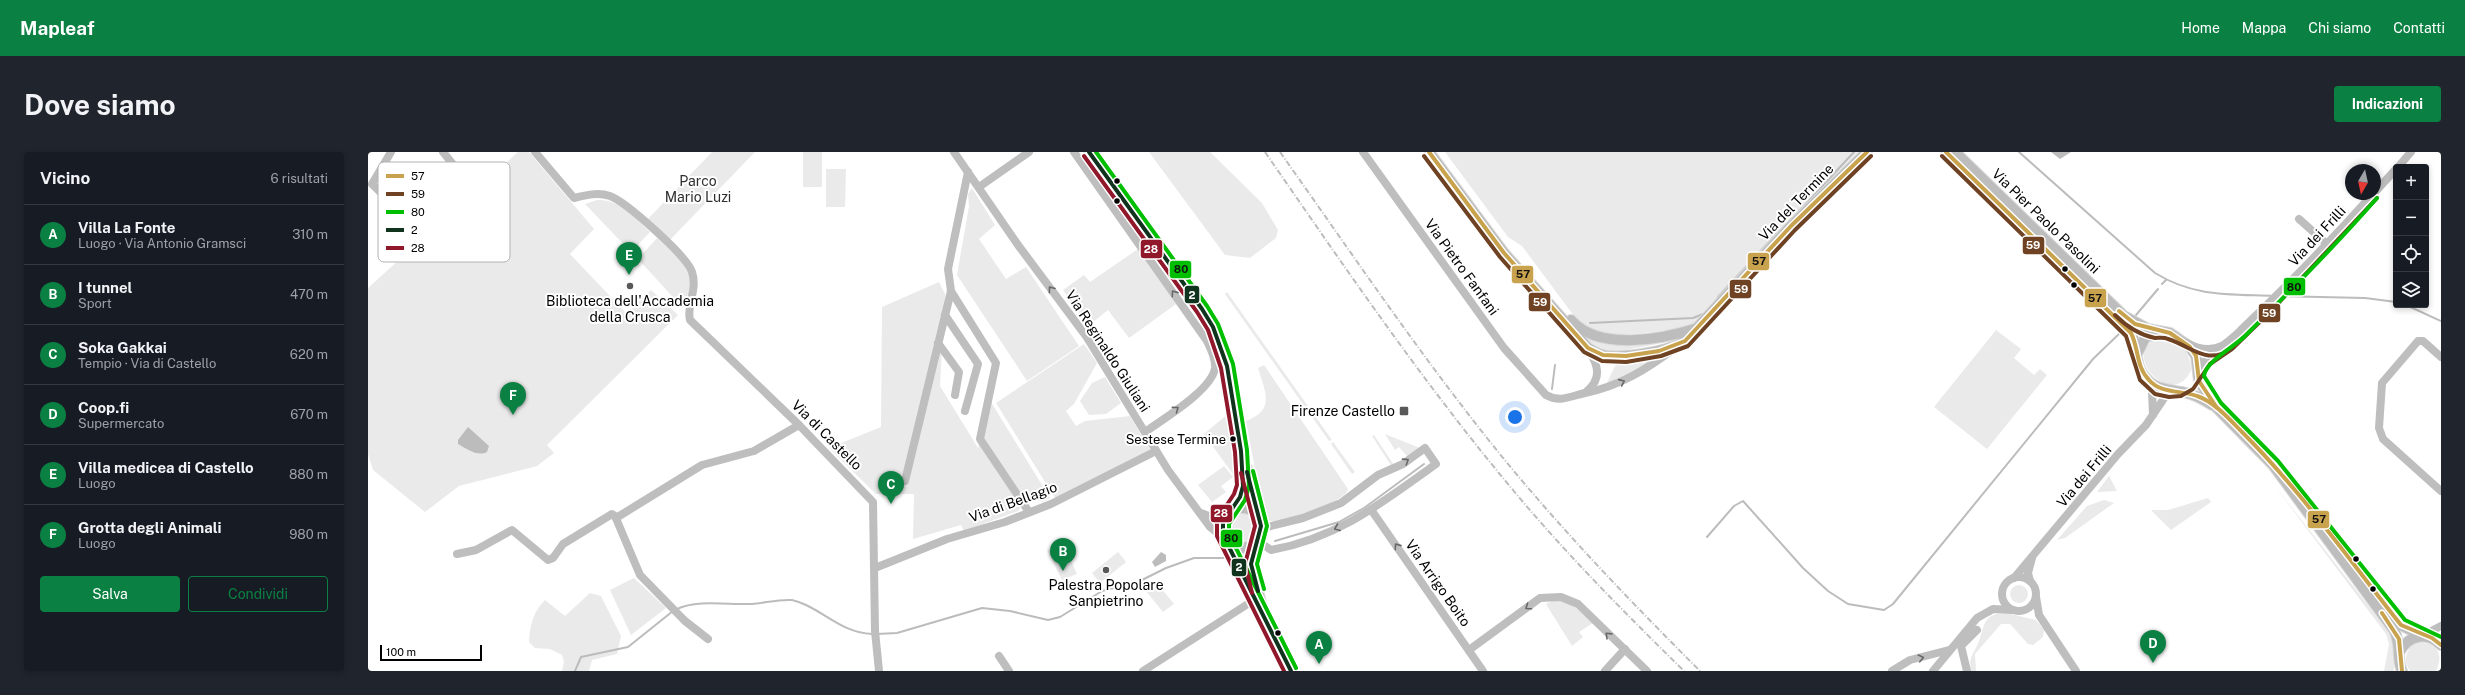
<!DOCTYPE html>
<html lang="it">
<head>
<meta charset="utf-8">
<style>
	body { margin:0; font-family:"Public Sans",sans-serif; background:#20242c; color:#f1f3f6 }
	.controls { position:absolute; right:12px; top:12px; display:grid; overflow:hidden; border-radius:4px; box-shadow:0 2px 6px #0003 }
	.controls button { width:36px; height:36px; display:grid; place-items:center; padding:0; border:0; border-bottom:1px solid #363941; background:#171b24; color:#f1f3f6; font:20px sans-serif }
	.compass { position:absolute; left:1977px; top:12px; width:36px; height:36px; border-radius:50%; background:#171b24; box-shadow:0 2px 6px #0003; rotate:189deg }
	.scale { position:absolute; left:12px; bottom:10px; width:102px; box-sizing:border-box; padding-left:4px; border:2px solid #000; border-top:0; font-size:11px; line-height:14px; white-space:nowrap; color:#000; -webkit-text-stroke:3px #fff; paint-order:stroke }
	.you { position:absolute; left:1147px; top:265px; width:14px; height:14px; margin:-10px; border:3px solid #fff; border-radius:50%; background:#1a73e8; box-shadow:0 0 0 6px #1a73e833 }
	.badge { display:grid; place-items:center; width:26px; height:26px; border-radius:50%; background:#0b8043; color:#fff; font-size:13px; font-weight:700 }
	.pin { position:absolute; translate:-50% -33px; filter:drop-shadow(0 1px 2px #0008) }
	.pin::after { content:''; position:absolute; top:21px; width:14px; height:12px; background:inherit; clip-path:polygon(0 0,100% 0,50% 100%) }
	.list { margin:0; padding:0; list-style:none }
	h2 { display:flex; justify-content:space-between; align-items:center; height:52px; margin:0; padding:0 16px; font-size:17px }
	h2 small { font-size:13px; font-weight:400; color:#9ea1a6 }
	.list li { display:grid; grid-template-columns:26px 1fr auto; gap:12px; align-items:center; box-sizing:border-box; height:60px; padding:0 16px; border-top:1px solid #363941 }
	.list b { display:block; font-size:15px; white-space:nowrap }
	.list p { margin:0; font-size:13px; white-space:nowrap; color:#9ea1a6 }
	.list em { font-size:13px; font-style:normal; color:#9ea1a6 }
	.actions { display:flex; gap:8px; padding:12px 16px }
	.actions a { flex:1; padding:9px 0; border:1px solid #0b8043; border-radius:4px; text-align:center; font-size:14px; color:#0b8043 }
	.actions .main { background:#0b8043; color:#fff }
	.icon { flex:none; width:22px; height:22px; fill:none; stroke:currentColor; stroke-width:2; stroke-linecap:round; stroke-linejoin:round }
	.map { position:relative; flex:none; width:2073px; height:519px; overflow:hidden; border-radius:4px }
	header { display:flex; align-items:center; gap:24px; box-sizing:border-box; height:56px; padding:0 20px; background:#0b8043; color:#fff }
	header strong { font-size:19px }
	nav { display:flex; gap:22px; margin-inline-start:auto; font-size:14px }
	.intro { display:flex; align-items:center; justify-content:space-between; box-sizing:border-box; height:96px; padding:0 24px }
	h1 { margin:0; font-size:28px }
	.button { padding:10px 18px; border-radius:4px; background:#0b8043; color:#fff; font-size:14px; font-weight:700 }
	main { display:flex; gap:24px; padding:0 24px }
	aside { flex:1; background:#171b24; border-radius:4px; box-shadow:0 2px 6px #0003 }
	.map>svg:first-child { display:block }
</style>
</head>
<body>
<header>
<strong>Mapleaf</strong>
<nav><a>Home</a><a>Mappa</a><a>Chi siamo</a><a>Contatti</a></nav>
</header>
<div class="intro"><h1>Dove siamo</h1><a class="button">Indicazioni</a></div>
<main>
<aside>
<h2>Vicino<small>6 risultati</small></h2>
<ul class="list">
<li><span class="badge">A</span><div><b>Villa La Fonte</b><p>Luogo · Via Antonio Gramsci</p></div><em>310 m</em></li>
<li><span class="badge">B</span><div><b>I tunnel</b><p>Sport</p></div><em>470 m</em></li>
<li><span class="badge">C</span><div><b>Soka Gakkai</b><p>Tempio · Via di Castello</p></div><em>620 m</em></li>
<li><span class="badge">D</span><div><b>Coop.fi</b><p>Supermercato</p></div><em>670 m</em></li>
<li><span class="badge">E</span><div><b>Villa medicea di Castello</b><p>Luogo</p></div><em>880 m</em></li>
<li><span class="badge">F</span><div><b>Grotta degli Animali</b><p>Luogo</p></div><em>980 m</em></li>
</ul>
<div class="actions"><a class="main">Salva</a><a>Condividi</a></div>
</aside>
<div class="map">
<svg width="2073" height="519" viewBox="0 0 2073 519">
	<rect width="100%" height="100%" fill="#fff"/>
	<g fill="#eaeaea">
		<polygon points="150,0 161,0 226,77 202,102 259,162 283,138 310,163 179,293 186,301 169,314 91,334 57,360 5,318 0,302 0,136"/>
		<polygon points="344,0 387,0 299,91 277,70"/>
		<rect x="435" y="0" width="19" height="35"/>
		<polygon points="781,0 842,0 894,51 910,78 908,86 882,106 857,103"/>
		<path d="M1077,0h413l-166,175c-37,3 -84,18 -115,-7l-55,-74 -14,-9z"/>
		<polygon points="458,17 478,17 477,55 458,55"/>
		<polygon points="604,36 627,73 611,87 638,127 658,115 711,194 659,229 589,123 601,54 600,42"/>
		<path d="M229,48c23,-1 37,17 53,32l-19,20 -46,-48z"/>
		<path d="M289,86c22,20 47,39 26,70l-45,-49z"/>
		<polygon points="770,97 808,152 761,186 740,158 720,174 695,138 716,123 722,130"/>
		<polygon points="571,130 577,142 572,234 610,296 623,250 682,346 675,350 660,345 650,359 596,379 593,373 545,387 546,342 508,342 461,296 513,275 514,155"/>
		<polygon points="859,140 964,288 961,289 857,142"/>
		<polygon points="1209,177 1289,190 1289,192 1242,201 1227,196"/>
		<polygon points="1628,178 1653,197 1646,206 1666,223 1672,217 1679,223 1619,297 1566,255"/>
		<path d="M1790,186c19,-1 33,13 33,32 -17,41 -73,-15 -33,-32z"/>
		<polygon points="716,192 729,211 706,252 698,259 708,274 717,269 762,264 783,299 687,346 628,251"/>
		<polygon points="1295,199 1288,208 1238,233 1247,214 1254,209"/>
		<path d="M896,213l84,124c-3,14 -59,31 -73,32 -5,1 -8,-1 -11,-4l-18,-96c30,-12 19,-29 12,-53z"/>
		<polygon points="737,225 753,251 738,262 721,263 712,249 724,231"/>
		<polygon points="861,261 870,329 836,282"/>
		<polygon points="1017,282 1052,296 1040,305 1031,295 1027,298"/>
		<polygon points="1006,283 1026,313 1024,315 1004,284"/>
		<polygon points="965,290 987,320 984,322 963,292"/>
		<polygon points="856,314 865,325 853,334 858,340 844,350 830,333"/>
		<polygon points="1741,324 1749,339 1729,340"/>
		<polygon points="1903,329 2021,480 2025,491 2026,519 2016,519 2021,492 2018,482"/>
		<polygon points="1840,346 1843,350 1803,378 1783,358 1800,358"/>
		<polygon points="1736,348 1746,351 1697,386 1689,388 1719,354"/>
		<circle cx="873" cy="376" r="16"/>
		<polygon points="696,394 709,422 694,428 679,398"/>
		<polygon points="868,399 881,399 879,418"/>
		<polygon points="750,400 758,410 732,431 724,421"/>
		<polygon points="266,426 298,456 263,483 242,438"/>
		<polygon points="788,430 806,452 795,460 777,438"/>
		<circle cx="1651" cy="442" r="9"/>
		<path d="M222,441l11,3 20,40 -4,18 -25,6 -3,11h-27l2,-9 -2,-7 -12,-6 -15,-1 -6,-6c1,-17 4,-30 16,-42l20,16z"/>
		<polygon points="1186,448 1199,448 1225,471 1211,480 1215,485 1204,494 1178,452"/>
		<path d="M1638,461l30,7 8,10 -1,7 -10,8 -5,-1 -18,-20h-9l-26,30 1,17h-5c-3,-14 3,-17 8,-30 6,-16 4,-28 27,-28z"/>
		<path d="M2050,490l14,2c9,8 9,17 4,27h-26c-8,-11 -4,-23 8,-29z"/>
	</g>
	<g fill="#bcbcbc">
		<polygon points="1683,0 1703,0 1692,7"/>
		<path d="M100,275l21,19 -2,6c-9,5 -20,-3 -29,-8v-4z"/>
		<polygon points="793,400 798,403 798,409 787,415 784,410"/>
	</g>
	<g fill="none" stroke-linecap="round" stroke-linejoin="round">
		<g stroke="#bcbcbc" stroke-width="2">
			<path d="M1651,0l136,121c39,24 74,21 119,23"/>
			<polyline points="1420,71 1486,0"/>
			<polyline points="1794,132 1798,128"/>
			<polyline points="1912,144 1997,146 2028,150"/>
			<polyline points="1350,145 1412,78"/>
			<polyline points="2038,153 2073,169"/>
			<polyline points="1768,163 1790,137"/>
			<polyline points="1222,171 1325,166 1335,162"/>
			<polyline points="1184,237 1187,213"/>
			<polyline points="1339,385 1366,354 1375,349 1435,416 1460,439 1480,452 1516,458 1525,452 1725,207 1753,180"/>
			<polyline points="907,389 971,370 996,356 1056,312"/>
			<path d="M309,457c20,-10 52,-4 75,-5 13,-1 27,-5 40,-4 4,1 10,3 14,5 23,11 39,28 66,29"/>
			<polyline points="509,482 529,481 614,456 642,459 680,468 692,465 734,439 772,429 798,416 826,406 858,406"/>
			<polyline points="207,519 213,505 260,495 305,459"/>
		</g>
		<defs>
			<g id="major">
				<polyline points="721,0 834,157 852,192 862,234 873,299 875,328 872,345 860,362"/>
				<path d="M1061,0l75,101 84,95c6,4 13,8 20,8 19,2 62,-5 77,-15l106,-115 76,-74"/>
				<polyline points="1578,0 1621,43"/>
				<path d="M1587,0l169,164 24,13 22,4 20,14 6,9 3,25 17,26 57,58 121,165c8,16 2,28 8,41"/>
				<path d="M1690,110l73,71c7,13 4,25 9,36 12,23 26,19 47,24 9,2 17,7 25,12"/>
				<path d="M1203,168c28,32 92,19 127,8"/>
				<polyline points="1770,200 1777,186 1791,180"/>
				<polyline points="879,316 889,363"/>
				<circle cx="874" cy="376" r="20"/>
				<polyline points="891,386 883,406 884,418 896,461 923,519"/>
				<polyline points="858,388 868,413 891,455"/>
				<polyline points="1996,425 2033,473 2054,484"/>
				<path d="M2032,499c9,-16 28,-20 41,-6"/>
			</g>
		</defs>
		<use href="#major" stroke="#dbdbdb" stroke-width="12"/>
		<g stroke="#bebebe" stroke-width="8">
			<polyline points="75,0 88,16"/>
			<path d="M167,0l39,46c12,-3 24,-6 36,-2 16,6 77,60 82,76 6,18 -6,34 -2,48l109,105 74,77 2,129 4,40"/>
			<polyline points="586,0 650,93 718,184 800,318 842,375 858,388"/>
			<path d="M706,0l133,189c4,8 9,18 8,27 -3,22 -52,51 -70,64"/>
			<path d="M995,0l141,196 42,47c14,8 25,1 39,-2 35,-7 62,-24 90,-45"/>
			<polyline points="2030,15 2043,0"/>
			<polyline points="611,35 661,0"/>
			<polyline points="2007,40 2028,17"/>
			<polyline points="20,48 4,32 23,0"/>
			<polyline points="1931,67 1959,92"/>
			<polyline points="583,139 628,211 612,287 661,360"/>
			<polyline points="577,163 610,212 597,259"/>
			<polyline points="570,191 591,220 587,243"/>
			<path d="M1819,191c11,6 24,8 35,3"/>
			<polyline points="2073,205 2055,189 2050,189 2014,231 2011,276 2015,287 2073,339"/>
			<path d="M1829,220c9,-17 31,-28 44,-42 46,-44 90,-89 132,-136"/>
			<polyline points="1781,229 1784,239 1785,263"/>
			<path d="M1218,240c16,-13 13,-26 2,-43"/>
			<polyline points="537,329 583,139 580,117 600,20"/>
			<polyline points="1004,359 1115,519"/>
			<polyline points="833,361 846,366 860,362"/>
			<polyline points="248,366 334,313 386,299 431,273"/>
			<path d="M893,382l1,10 9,6c67,-12 112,-48 165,-86l-11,-16 -22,16 -25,11 -37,28 -38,15 -36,9 -6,6"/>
			<polyline points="89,402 108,398 144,378 180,408 185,406 195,392 244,362 247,364 272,423 317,469 340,487"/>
			<polyline points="507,416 579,387 637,370 683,352 788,299"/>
			<circle cx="1651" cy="442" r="17"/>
			<polyline points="1646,426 1750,302 1778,273 1801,239"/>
			<polyline points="1662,429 1660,421 1664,406"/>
			<polyline points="1668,445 1671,463 1708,519"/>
			<polyline points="2054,484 2073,474"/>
			<polyline points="1101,498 1172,446 1193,445 1210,452 1279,519"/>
			<polyline points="631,504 641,519"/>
			<polyline points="775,519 886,448"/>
			<polyline points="1237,519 1257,497"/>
			<polyline points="1524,519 1542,508 1581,498"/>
			<polyline points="1565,519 1609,466 1625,457 1644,458"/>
			<polyline points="1599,519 1593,494 1609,478"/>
		</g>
		<use href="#major" stroke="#bdbdbd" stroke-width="10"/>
		<g stroke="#bdbdbd" stroke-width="2" stroke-dasharray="6 2 1 2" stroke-linecap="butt">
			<path d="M897,0c81,117 161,235 253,344 52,62 109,119 166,175"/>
			<path d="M912,0c68,96 134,194 207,286 65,82 139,159 213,233"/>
		</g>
		<defs>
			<g id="bus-1">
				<polyline points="1061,0 1136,101 1220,196 1235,203 1258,204 1291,199 1317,189 1423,74 1499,0"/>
				<path d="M1578,0l185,181c8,16 5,34 18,47 12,14 32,10 48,16 18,6 33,24 46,37 58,58 107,128 158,192l31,13 9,7"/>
				<polyline points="1751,159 1767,172 1802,181 1822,195 1828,204 1831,229 1849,256"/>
				<polyline points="2014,461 2031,487 2034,519"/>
			</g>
			<g id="bus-2">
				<polyline points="1056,4 1132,105 1216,200 1234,209 1258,210 1293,204 1320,194 1427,78 1503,4"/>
				<polyline points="1574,4 1758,184 1772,228 1787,242 1801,245 1813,244 1825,237 1842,212 1864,197 1902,160 2009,46"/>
				<path d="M1747,163c11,11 25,20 40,23 5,0 9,-1 13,1 25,8 39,28 66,8"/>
			</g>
			<g id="bus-3">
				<polyline points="728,0 839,154 850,172 865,212 879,298 881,334 877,348 861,372 861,382 928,516"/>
				<path d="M2009,46c-42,48 -87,93 -132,138 -10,10 -40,26 -41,40l17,27 57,58 127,159 36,17"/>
				<polyline points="885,319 899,374 889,412 896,437"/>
			</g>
			<g id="bus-4">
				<polyline points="721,0 834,157 845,175 859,214 873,299 875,334 872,345 855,370 855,383 923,519"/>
				<polyline points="879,320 893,374 883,412 890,439"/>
			</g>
			<g id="bus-5">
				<polyline points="716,4 829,160 840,178 853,216 867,300 869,333 866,342 849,368 849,384 916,519"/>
				<polyline points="873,321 887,374 877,412 884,441"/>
			</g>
		</defs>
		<use href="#bus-1" stroke="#fff" stroke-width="7"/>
		<use href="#bus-2" stroke="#fff" stroke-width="7"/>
		<use href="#bus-3" stroke="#fff" stroke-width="7"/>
		<use href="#bus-4" stroke="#fff" stroke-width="7"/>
		<use href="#bus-5" stroke="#fff" stroke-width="7"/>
		<use href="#bus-1" stroke="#c8a24d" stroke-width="4"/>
		<use href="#bus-2" stroke="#6e4223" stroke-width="4"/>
		<use href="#bus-3" stroke="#00bf00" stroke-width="4"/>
		<use href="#bus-4" stroke="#10331d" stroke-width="4"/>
		<use href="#bus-5" stroke="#91172a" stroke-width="4"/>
	</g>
	<defs><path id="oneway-chevron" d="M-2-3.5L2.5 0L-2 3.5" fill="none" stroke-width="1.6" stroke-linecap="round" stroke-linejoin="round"/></defs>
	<g stroke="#686868">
		<use href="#oneway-chevron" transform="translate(683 137) rotate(-127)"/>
		<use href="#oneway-chevron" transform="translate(806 141) rotate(-125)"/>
		<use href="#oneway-chevron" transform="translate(1254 230) rotate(-24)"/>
		<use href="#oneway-chevron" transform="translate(808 257) rotate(-36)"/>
		<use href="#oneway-chevron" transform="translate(1038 309) rotate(-33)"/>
		<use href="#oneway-chevron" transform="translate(969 376) rotate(158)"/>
		<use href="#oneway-chevron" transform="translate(1029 394) rotate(-125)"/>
		<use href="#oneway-chevron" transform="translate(1160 455) rotate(145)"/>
		<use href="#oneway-chevron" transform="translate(1240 483) rotate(-136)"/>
		<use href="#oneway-chevron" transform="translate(1553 506) rotate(-12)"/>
	</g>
	<g fill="#000" stroke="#fff" stroke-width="1.5">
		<circle cx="749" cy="29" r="3.5"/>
		<circle cx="749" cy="49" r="3.5"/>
		<circle cx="1697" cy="117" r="3.5"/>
		<circle cx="1706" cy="133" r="3.5"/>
		<circle cx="865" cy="287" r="3.5"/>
		<circle cx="1988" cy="407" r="3.5"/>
		<circle cx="2005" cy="437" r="3.5"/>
		<circle cx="910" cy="481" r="3.5"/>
	</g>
	<g fill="#595959" stroke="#fff" stroke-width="1.5">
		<circle cx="262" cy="134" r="4"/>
		<rect x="1031" y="254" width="10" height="10" rx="2"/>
		<circle cx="738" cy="418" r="4"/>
	</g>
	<g text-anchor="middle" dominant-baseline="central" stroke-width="4" stroke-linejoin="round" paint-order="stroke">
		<g font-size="13" fill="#000" stroke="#fff" text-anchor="end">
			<text x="858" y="287">Sestese Termine</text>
		</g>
		<g font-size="14" fill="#2f2f2f" stroke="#fff">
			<text x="330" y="29">Parco<tspan x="330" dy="16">Mario Luzi</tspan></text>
		</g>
		<g font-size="14" fill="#000" stroke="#fff">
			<text transform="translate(1428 50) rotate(-46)">Via del Termine</text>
			<text transform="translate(1678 69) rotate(44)">Via Pier Paolo Pasolini</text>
			<text transform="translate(1949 84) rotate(-47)">Via dei Frilli</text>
			<text transform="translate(1094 115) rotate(54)">Via Pietro Fanfani</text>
			<text transform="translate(740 199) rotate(57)">Via Reginaldo Giuliani</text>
			<text transform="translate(459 283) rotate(45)">Via di Castello</text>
			<text transform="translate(1716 324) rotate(-50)">Via dei Frilli</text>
			<text transform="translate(645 350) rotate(-20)">Via di Bellagio</text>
			<text transform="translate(1070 431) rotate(55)">Via Arrigo Boito</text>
		</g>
		<g font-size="14" fill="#000" stroke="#fff">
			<text x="262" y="149">Biblioteca dell'Accademia<tspan x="262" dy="16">della Crusca</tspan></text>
			<text x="1027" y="259" text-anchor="end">Firenze Castello</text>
			<text x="738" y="433">Palestra Popolare<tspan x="738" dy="16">Sanpietrino</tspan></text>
		</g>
	</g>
	<rect x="10" y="10" width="132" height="100" rx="6" fill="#fff" stroke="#b2b2b2" stroke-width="1"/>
	<rect x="18" y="22" width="18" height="4" fill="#c8a24d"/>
	<rect x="18" y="40" width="18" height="4" fill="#6e4223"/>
	<rect x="18" y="58" width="18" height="4" fill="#00bf00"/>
	<rect x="18" y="76" width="18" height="4" fill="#10331d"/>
	<rect x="18" y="94" width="18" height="4" fill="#91172a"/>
	<g font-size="11" fill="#000">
		<text x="43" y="28">57</text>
		<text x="43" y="46">59</text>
		<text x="43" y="64">80</text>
		<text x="43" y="82">2</text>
		<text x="43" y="100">28</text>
	</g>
	<g stroke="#fff" stroke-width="1.5">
		<rect x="1654" y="84" width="23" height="19" rx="4" fill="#6e4223"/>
		<rect x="772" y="87" width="23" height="20" rx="4" fill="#91172a"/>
		<rect x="1379" y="100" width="23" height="19" rx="4" fill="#c8a24d"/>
		<rect x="801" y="108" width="23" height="19" rx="4" fill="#00bf00"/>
		<rect x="1143" y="113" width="23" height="19" rx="4" fill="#c8a24d"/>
		<rect x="1915" y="125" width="23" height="19" rx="4" fill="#00bf00"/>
		<rect x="1361" y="127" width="23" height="20" rx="4" fill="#6e4223"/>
		<rect x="816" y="133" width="16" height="19" rx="4" fill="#10331d"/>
		<rect x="1716" y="136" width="23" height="20" rx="4" fill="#c8a24d"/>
		<rect x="1160" y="140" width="23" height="20" rx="4" fill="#6e4223"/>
		<rect x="1890" y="151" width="23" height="20" rx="4" fill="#6e4223"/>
		<rect x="842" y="352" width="23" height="19" rx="4" fill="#91172a"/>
		<rect x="1939" y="358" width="23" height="19" rx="4" fill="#c8a24d"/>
		<rect x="852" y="377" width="23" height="19" rx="4" fill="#00bf00"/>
		<rect x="863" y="406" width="16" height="19" rx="4" fill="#10331d"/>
	</g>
	<g font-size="11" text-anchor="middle" font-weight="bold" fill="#fff">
		<text x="1665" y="97">59</text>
		<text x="783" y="101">28</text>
		<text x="1373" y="141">59</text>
		<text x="824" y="147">2</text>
		<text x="1172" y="154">59</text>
		<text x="1901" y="165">59</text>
		<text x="853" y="365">28</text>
		<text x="871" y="419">2</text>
	</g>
	<g font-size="11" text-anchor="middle" font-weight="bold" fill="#111">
		<text x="1391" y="113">57</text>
		<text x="813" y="121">80</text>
		<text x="1155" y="126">57</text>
		<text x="1926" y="139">80</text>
		<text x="1727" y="150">57</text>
		<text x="1951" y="371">57</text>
		<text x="863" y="390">80</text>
	</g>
</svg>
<div class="controls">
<button>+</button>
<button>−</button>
<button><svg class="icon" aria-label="locate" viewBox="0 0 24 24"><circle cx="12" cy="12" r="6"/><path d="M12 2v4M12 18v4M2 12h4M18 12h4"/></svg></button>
<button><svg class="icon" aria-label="layers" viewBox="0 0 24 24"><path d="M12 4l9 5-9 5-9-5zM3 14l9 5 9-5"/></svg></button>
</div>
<svg class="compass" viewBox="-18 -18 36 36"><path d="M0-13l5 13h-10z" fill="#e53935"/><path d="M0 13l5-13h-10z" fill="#9ea1a6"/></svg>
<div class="scale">100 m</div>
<div class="you"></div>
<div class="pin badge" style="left:951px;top:512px">A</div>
<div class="pin badge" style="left:695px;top:419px">B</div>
<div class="pin badge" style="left:523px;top:352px">C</div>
<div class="pin badge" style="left:1785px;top:511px">D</div>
<div class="pin badge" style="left:261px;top:123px">E</div>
<div class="pin badge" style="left:145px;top:263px">F</div>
</div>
</main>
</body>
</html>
